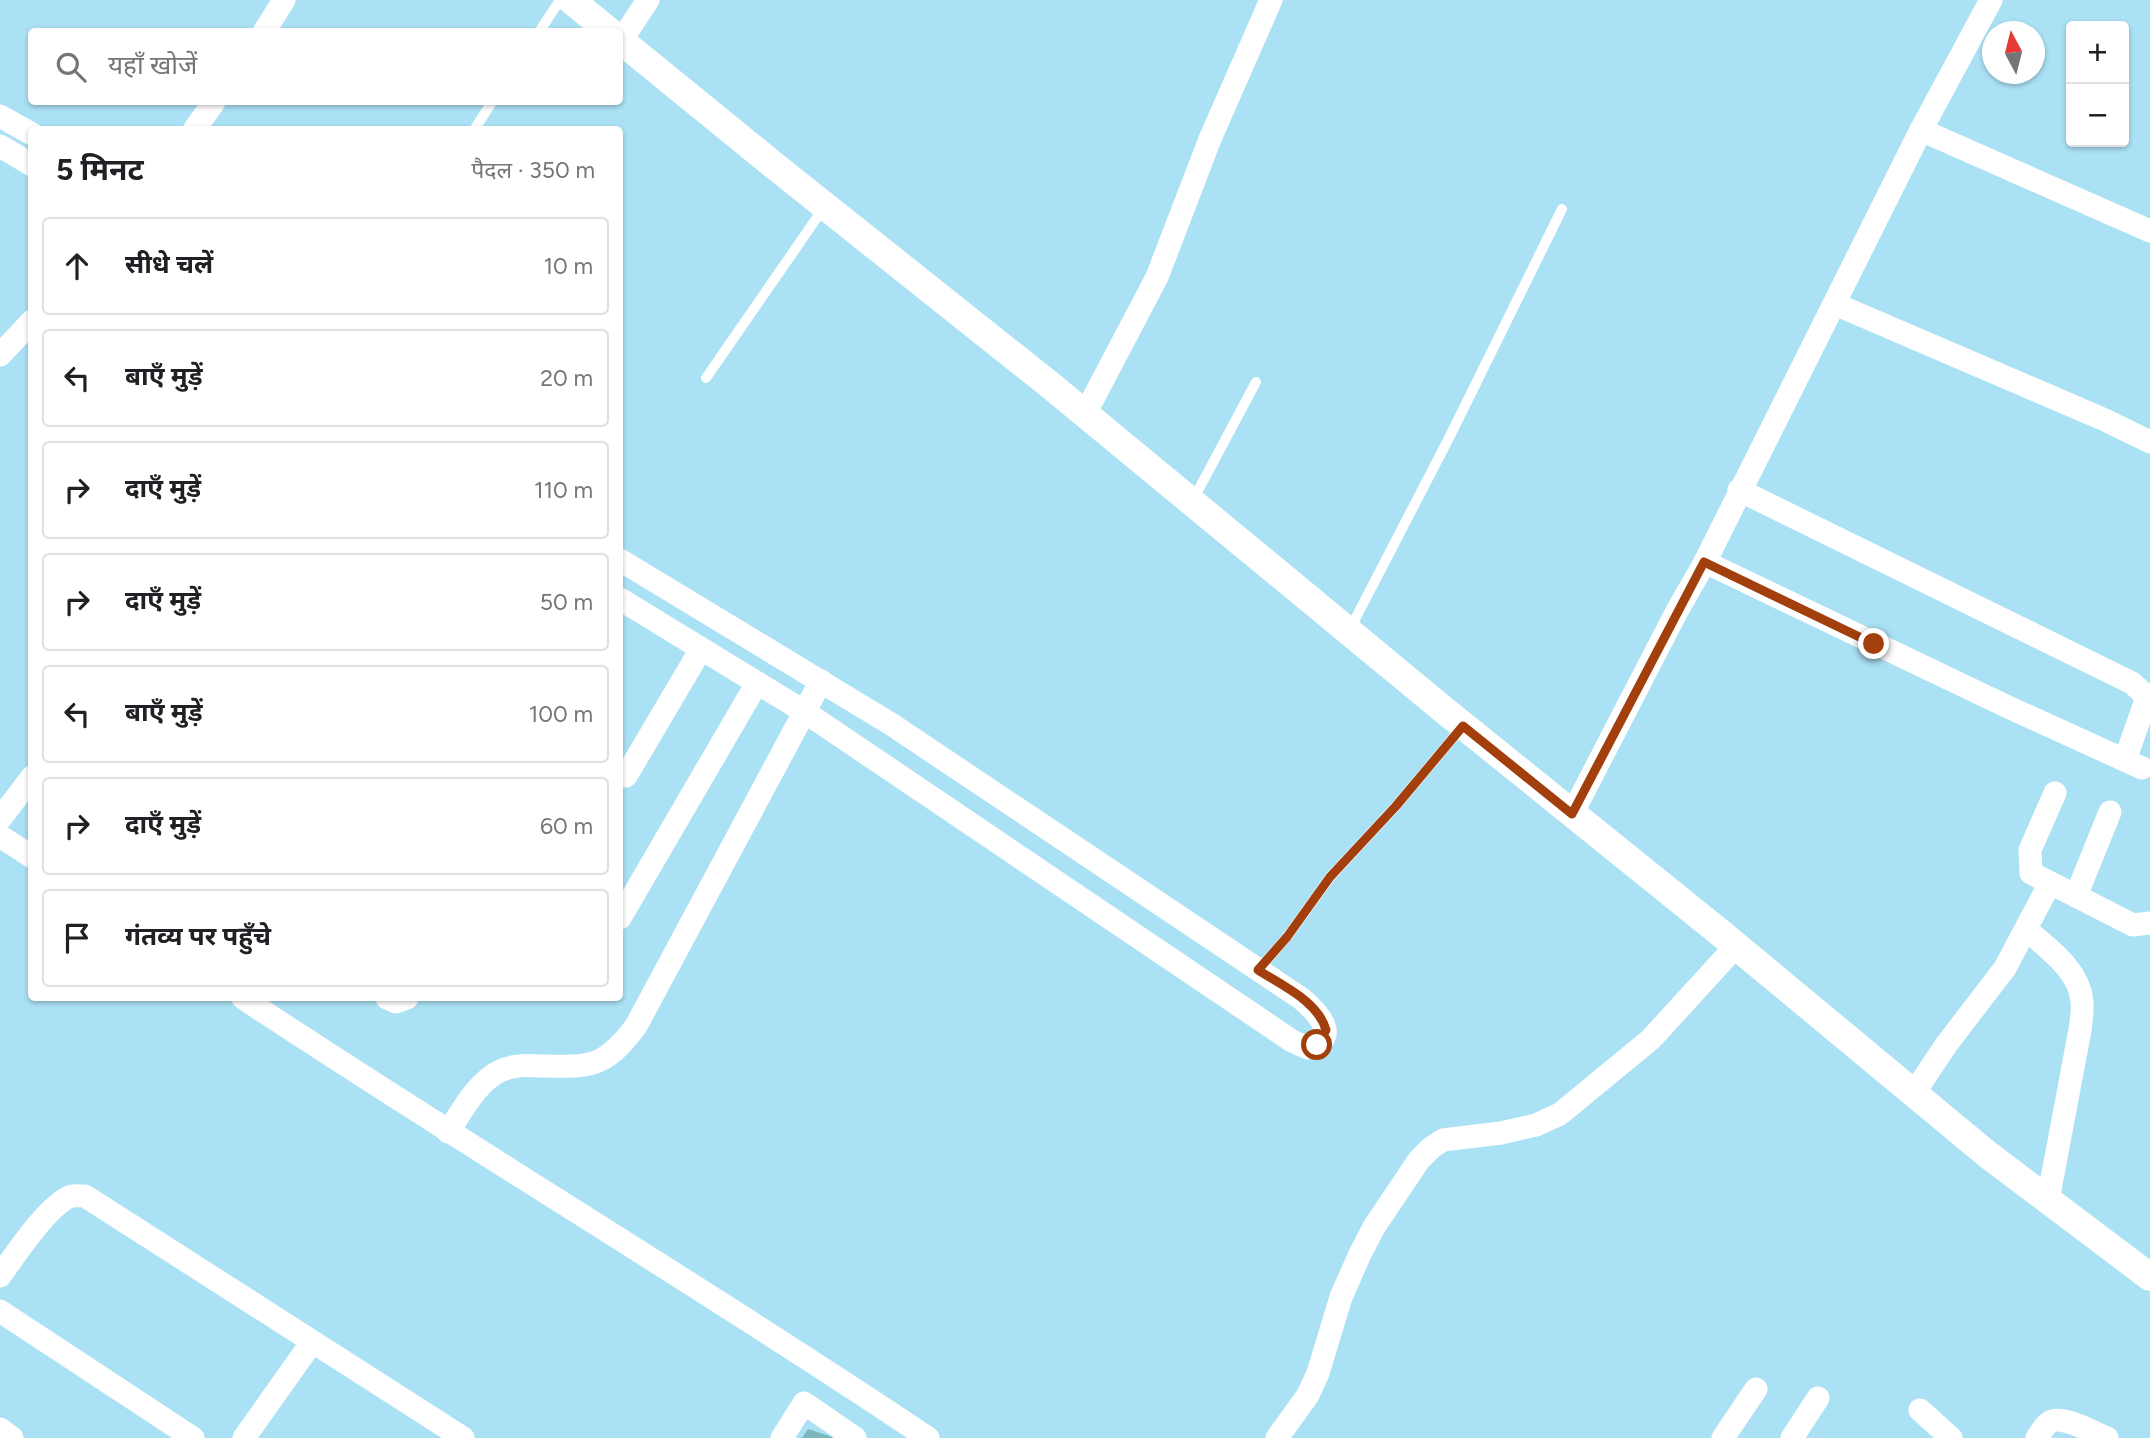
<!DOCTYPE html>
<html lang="hi">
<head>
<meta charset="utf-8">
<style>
	body { margin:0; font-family:Figtree,"Noto Sans Devanagari",sans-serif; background:#f6f6f6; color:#202124 }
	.controls { position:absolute; right:21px; top:21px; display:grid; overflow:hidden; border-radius:7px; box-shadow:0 2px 5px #0004 }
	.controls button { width:63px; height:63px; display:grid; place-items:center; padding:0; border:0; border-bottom:2px solid #e0e0e0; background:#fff; color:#202124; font:35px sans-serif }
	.compass { position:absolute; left:1982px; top:21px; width:63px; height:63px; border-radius:50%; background:#fff; box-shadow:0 2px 5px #0004; rotate:353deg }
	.stop { position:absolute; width:21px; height:21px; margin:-16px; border:5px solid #a33f0c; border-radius:50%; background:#fff }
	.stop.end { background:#a33f0c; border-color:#fff; box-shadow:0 2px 7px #0008 }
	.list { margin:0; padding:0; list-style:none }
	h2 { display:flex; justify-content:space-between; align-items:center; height:91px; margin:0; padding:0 28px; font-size:30px }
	h2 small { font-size:23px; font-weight:400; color:#757577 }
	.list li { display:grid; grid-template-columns:46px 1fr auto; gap:21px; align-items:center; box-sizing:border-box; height:98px; margin:0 14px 14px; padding:0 14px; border:2px solid #e0e0e0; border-radius:7px }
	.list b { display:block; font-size:26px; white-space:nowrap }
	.list em { font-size:23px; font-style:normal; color:#757577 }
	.icon { flex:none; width:38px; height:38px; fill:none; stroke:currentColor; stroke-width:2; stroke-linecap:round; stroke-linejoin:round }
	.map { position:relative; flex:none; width:2150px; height:1438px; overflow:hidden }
	.search { position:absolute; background:#fff; box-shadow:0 2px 5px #0004; left:28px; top:28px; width:595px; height:77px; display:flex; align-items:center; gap:18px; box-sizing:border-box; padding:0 24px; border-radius:7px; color:#757577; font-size:26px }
	.panel { position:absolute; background:#fff; box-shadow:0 2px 5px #0004; left:28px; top:126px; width:595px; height:875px; border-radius:7px }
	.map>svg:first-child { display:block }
</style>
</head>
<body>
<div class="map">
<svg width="2150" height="1438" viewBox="0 0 2150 1438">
	<rect width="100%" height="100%" fill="#abe1f5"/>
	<polygon fill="#7bb7bb" points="808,1429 832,1437 832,1438 802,1438"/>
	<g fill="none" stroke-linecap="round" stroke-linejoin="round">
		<g stroke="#fff" stroke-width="10">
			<polyline points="539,32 560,0"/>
			<polyline points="474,130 492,102"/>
			<polyline points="706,378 825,206"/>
			<polyline points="1193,500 1256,382"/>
			<polyline points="1350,629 1449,438 1562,209"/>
			<polyline points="1258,970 1287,937 1330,877 1396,806 1463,726"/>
		</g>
		<g stroke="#fff" stroke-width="23">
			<polyline points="264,32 284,0"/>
			<polyline points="621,41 648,0"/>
			<polyline points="0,116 32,134"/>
			<polyline points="194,130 214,102"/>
			<polyline points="1921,130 2150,231"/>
			<polyline points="0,146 32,165"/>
			<polyline points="1835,304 2105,420 2150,442"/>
			<polyline points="0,355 32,321"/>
			<polyline points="1085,414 1157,277 1210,139 1271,0"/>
			<polyline points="1739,490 2132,683 2142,692 2146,700 2125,760"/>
			<path d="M620,560l271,164 411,275c16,14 40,39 6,49l-16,-7 -487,-329 -185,-113"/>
			<polyline points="1705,562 2008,707 2142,768"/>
			<polyline points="626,776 701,649"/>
			<polyline points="2055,793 2030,850 2031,873 2133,925 2150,923"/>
			<polyline points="1572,814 1677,611 1705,562 1921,130 1991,0"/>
			<polyline points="0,819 32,777"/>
			<polyline points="0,836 32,857"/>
			<polyline points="2076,896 2110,812"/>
			<polyline points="620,918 757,683"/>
			<path d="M2026,929c22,20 54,41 56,73 1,9 -1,19 -2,28l-32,170"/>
			<path d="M243,998c226,150 460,289 685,440"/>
			<polyline points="387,998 396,1002 407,998"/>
			<polyline points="1914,1093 1946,1045 2005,968 2050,883"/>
			<path d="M448,1132c14,-21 29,-50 52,-61 12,-6 25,-6 38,-5 51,1 66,3 98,-40l185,-345"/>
			<path d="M0,1276c15,-21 46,-68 69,-79 4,-2 10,-1 16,-1l378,242"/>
			<polyline points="0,1311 193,1438"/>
			<polyline points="1920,1410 1951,1438"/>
			<polyline points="0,1429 12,1438"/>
			<polyline points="244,1438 312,1342"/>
			<polyline points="782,1438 804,1403 855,1438"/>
			<polyline points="1277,1438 1308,1395 1318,1373 1341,1297 1360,1254 1374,1227 1419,1160 1431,1148 1443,1140 1501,1133 1536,1125 1560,1114 1651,1039 1736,946"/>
			<polyline points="1723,1438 1756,1389"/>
			<polyline points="1792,1438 1818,1398"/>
			<path d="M2037,1438c4,-6 8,-14 15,-17 13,-5 42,12 55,17"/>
		</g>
		<g stroke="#fff" stroke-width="28">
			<polyline points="571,0 610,32"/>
			<polyline points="620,40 776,167 1050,385 1444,710 1723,935 1987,1154 2150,1277"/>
		</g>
	</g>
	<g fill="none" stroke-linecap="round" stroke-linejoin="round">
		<path stroke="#a33f0c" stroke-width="9" d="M1317,1045l9,-15c-8,-29 -45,-45 -68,-60l29,-33 43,-60 66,-71 67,-80 109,88 132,-252 170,82"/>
	</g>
</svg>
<div class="controls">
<button>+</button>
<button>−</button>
</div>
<svg class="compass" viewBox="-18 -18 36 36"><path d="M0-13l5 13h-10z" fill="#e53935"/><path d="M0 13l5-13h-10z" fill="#757577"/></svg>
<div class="stop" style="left:1317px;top:1045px"></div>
<div class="stop end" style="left:1874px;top:644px"></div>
<div class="search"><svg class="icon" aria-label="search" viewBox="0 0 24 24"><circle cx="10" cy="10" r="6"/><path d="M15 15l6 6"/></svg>यहाँ खोजें</div>
<section class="panel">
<h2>5 मिनट<small>पैदल · 350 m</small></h2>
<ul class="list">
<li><svg class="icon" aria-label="ahead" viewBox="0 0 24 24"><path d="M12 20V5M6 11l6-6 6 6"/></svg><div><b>सीधे चलें</b></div><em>10 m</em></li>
<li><svg class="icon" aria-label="left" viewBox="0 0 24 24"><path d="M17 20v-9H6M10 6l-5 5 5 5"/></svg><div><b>बाएँ मुड़ें</b></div><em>20 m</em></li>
<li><svg class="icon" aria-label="right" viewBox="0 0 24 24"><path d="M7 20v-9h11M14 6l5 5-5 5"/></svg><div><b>दाएँ मुड़ें</b></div><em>110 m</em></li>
<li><svg class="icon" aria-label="right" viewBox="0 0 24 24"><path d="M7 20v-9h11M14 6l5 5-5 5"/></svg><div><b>दाएँ मुड़ें</b></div><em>50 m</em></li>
<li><svg class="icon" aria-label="left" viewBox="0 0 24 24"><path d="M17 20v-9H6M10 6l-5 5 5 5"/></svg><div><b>बाएँ मुड़ें</b></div><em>100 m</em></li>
<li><svg class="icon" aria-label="right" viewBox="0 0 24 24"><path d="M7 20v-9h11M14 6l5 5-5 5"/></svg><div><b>दाएँ मुड़ें</b></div><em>60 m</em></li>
<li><svg class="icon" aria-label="arrive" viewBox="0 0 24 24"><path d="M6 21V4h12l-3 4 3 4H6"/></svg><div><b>गंतव्य पर पहुँचे</b></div></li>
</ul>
</section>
</div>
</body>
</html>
